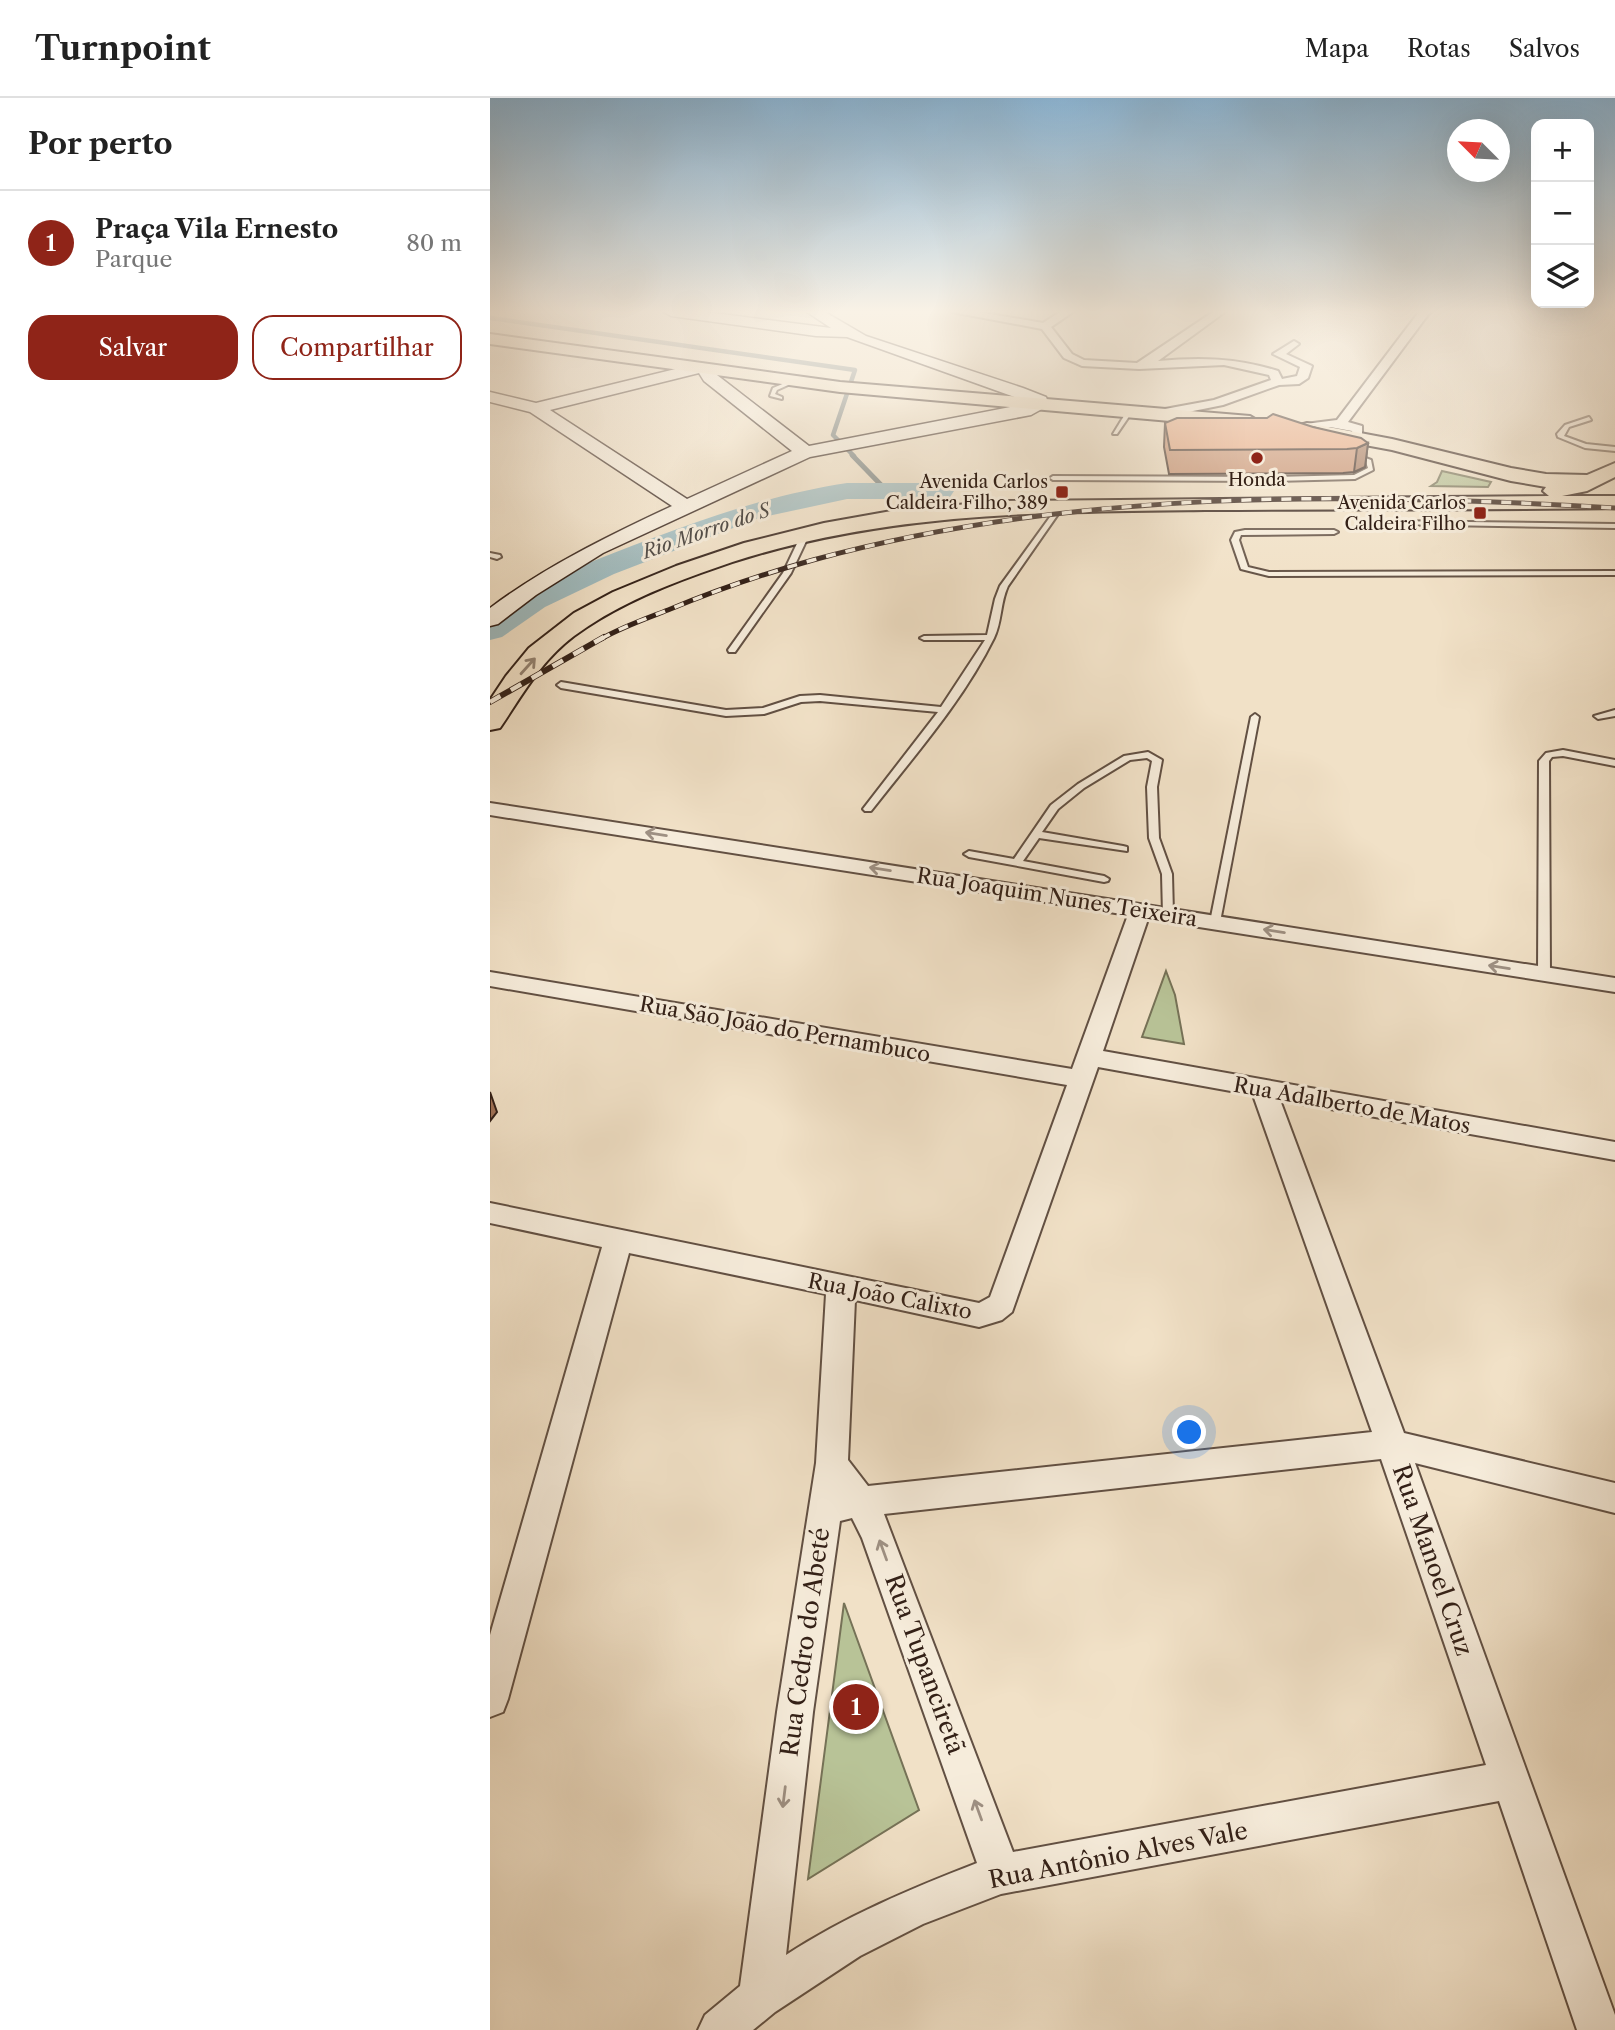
<!DOCTYPE html>
<html lang="pt">
<head>
<meta charset="utf-8">
<style>
	body { margin:0; font-family:"Libre Caslon Text",serif; background:#f6f6f6; color:#222 }
	.controls { position:absolute; right:21px; top:21px; display:grid; overflow:hidden; border-radius:14px; box-shadow:0 7px 28px #0002 }
	.controls button { width:63px; height:63px; display:grid; place-items:center; padding:0; border:0; border-bottom:2px solid #e0e0e0; background:#fff; color:#222; font:35px sans-serif }
	.compass { position:absolute; left:957px; top:21px; width:63px; height:63px; border-radius:50%; background:#fff; box-shadow:0 7px 28px #0002; rotate:294deg }
	.you { position:absolute; left:700px; top:1335px; width:24px; height:24px; margin:-18px; border:5px solid #fff; border-radius:50%; background:#1a73e8; box-shadow:0 0 0 10px #1a73e833 }
	.badge { display:grid; place-items:center; width:46px; height:46px; border-radius:50%; background:#8f2418; color:#fff; font-size:23px; font-weight:700 }
	.pin { position:absolute; translate:-50% -50%; border:4px solid #fff; box-shadow:0 2px 7px #0006 }
	.list { margin:0; padding:0; list-style:none }
	h2 { display:flex; justify-content:space-between; align-items:center; height:91px; margin:0; padding:0 28px; font-size:30px }
	h2 small { font-size:23px; font-weight:400; color:#767676 }
	.list li { display:grid; grid-template-columns:46px 1fr auto; gap:21px; align-items:center; box-sizing:border-box; height:105px; padding:0 28px; border-top:2px solid #e0e0e0 }
	.list b { display:block; font-size:26px; white-space:nowrap }
	.list p { margin:0; font-size:23px; white-space:nowrap; color:#767676 }
	.list em { font-size:23px; font-style:normal; color:#767676 }
	.actions { display:flex; gap:14px; padding:21px 28px }
	.actions a { flex:1; padding:16px 0; border:2px solid #8f2418; border-radius:21px; text-align:center; font-size:24px; color:#8f2418 }
	.actions .main { background:#8f2418; color:#fff }
	.icon { flex:none; width:38px; height:38px; fill:none; stroke:currentColor; stroke-width:2; stroke-linecap:round; stroke-linejoin:round }
	.map { position:relative; flex:none; width:1125px; height:1932px; overflow:hidden }
	header { display:flex; align-items:center; gap:42px; box-sizing:border-box; height:98px; padding:0 35px; background:#fff; border-bottom:2px solid #e0e0e0 }
	header strong { font-size:33px }
	nav { display:flex; gap:38px; margin-inline-start:auto; font-size:24px }
	main { display:flex }
	aside { flex:1; background:#fff }
	.map>svg:first-child { display:block }
</style>
</head>
<body>
<header>
<strong>Turnpoint</strong>
<nav><a>Mapa</a><a>Rotas</a><a>Salvos</a></nav>
</header>
<main>
<aside>
<h2>Por perto<small></small></h2>
<ul class="list">
<li><span class="badge">1</span><div><b>Praça Vila Ernesto</b><p>Parque</p></div><em>80 m</em></li>
</ul>
<div class="actions"><a class="main">Salvar</a><a>Compartilhar</a></div>
</aside>
<div class="map">
<svg width="1125" height="1932" viewBox="0 0 1125 1932">
	<rect width="100%" height="100%" fill="#f1e1c7"/>
	<filter id="stains"><feTurbulence type="fractalNoise" baseFrequency=".00286" numOctaves="4"/><feColorMatrix values="0 0 0 0 .2 0 0 0 0 .09 0 0 0 0 .02 0 0 0 .5 -.17"/></filter>
	<radialGradient id="worn" r=".72"><stop offset=".6" stop-color="#630" stop-opacity="0"/><stop offset="1" stop-color="#630" stop-opacity=".3"/></radialGradient>
	<g fill="#b8c397" stroke="#767257" stroke-width="2">
		<polygon points="952,373 1001,384 998,389 941,388 947,384"/>
		<polygon points="676,873 685,897 694,946 652,939"/>
		<polygon points="354,1505 429,1712 318,1781"/>
	</g>
	<g fill="none" stroke-linecap="round" stroke-linejoin="round">
		<polyline stroke="#747d7c" stroke-width="4.5" points="0,220 365,272 343,337 364,358"/>
		<polyline stroke="#747d7c" stroke-width="5" points="362,357 395,391"/>
		<path fill="#9fbbbf" fill-rule="evenodd" d="M357,385h93l10,2 4,6 -4,6 -10,2h-93l-88,19 -145,56 -69,33 -43,30 -12,3v-25c51,-34 106,-56 163,-77 67,-25 123,-44 194,-55z"/>
		<defs>
			<g id="lane">
				<polygon points="302,282 307,283 287,292 285,296 292,299 292,301 280,298 283,290"/>
				<polygon points="637,313 642,314 627,336 623,336"/>
				<polygon points="1099,319 1101,322 1079,329 1074,338 1096,346 1125,349 1125,353 1095,350 1068,339 1067,336 1075,327"/>
				<polygon points="862,355 881,362 883,372 865,381 784,383 563,382 560,380 563,378 784,379 864,377 878,370 876,364 860,358 860,356"/>
				<path d="M568,408l5,1 -55,79c-8,17 -6,36 -14,52 -31,63 -80,118 -123,173h-6l-2,-2 75,-97 -118,-11 -19,1 -37,12 -38,2 -165,-28 -4,-3 4,-3 165,28 37,-2 37,-12 20,-1 121,12 44,-67h-61l-4,-2 4,-2 63,-1 8,-36 5,-13z"/>
				<polygon points="899,423 1125,426 1125,430 897,426 895,425"/>
				<polygon points="755,432 844,432 848,434 844,436 751,437 749,442 758,469 779,474 1125,473 1125,477 779,478 751,471 741,442 745,434"/>
				<polygon points="312,435 319,437 301,475 245,554 239,554 238,552 293,475"/>
				<polygon points="0,455 10,457 11,459 7,461 0,459"/>
				<polygon points="1125,612 1125,618 1108,621 1104,618"/>
				<polygon points="765,616 769,619 730,824 725,827 720,824 761,619"/>
				<polygon points="1073,652 1125,662 1125,668 1073,658 1062,659 1059,663 1060,876 1054,880 1048,876 1049,663 1056,655"/>
				<polygon points="658,654 672,662 667,689 669,740 682,776 683,816 682,818 674,818 673,816 672,776 659,740 657,689 662,663 657,660 640,662 594,690 568,711 552,734 633,748 637,749 637,753 549,740 533,763 614,778 619,781 618,783 614,784 479,759 474,756 479,753 524,761 561,707 588,686 634,658"/>
			</g>
			<g id="street">
				<path d="M462,214h27l64,11 17,-11h13l-22,15 21,27 12,6 53,3 76,-51h12l-67,49c42,-4 80,-3 120,10l4,8 15,-3 3,-9 -27,-13 21,-13 5,3 -13,10 26,12 -4,12 -9,6 -20,1 -56,20 -65,13 -4,-1v-6l60,-11 57,-20 -2,-5 -45,-10 -85,4 -57,-3 -18,-8 -22,-29z"/>
				<polygon points="929,214 940,214 858,324 872,328 872,342 864,342 862,333 840,329 807,333 807,327 847,322"/>
				<path d="M0,705l1125,175v14l-467,-73 -45,132 512,91v18l-335,-60 124,333 211,50v30l-200,-50 200,552v15h-38l-78,-229 -498,93 -78,30 -63,32 -85,56 -22,18h-55l7,-15 35,-29 37,-274 39,-249 10,-169 -197,-41 -121,446 -5,13 -13,5v-82l112,-388 -112,-24v-20l489,100 11,-6 77,-212 -577,-99v-14l582,97 56,-154 -638,-100zM608,969l155,28 119,337 -504,54 -20,-26 7,-160 124,27 23,-7 10,-8zM891,1361l105,306 -473,87 -129,-338zM362,1420l10,20 115,325c-67,26 -131,53 -191,92l27,-243 27,-191z"/>
			</g>
			<path id="secondary" d="M174,214h42l125,16 -24,-16h18l41,24 157,52 23,9 3,8 -18,10 -221,42 -207,96 -67,42 -38,29 -8,2v-18c56,-42 118,-72 182,-102l-142,-94 -40,-10v-10l46,11 160,-39 16,3 5,8 92,71 222,-43 -184,-66 -31,-1 -145,-20zM209,275l5,8 88,70 -105,48 -137,-89z"/>
			<g id="primary">
				<polygon points="0,236 350,284 760,318 770,324 760,330 350,294 0,246"/>
				<path d="M817,325l85,16 119,29 35,6 41,1 28,-12v14l-28,14 -25,5h53v12c-137,2 -273,1 -410,2 -171,2 -341,2 -504,63 -45,16 -89,35 -127,63 -34,26 -51,58 -74,92l-10,2v-30l16,-24 23,-28 45,-35 39,-21 63,-26 68,-23 80,-20 73,-13 107,-9 545,-5 -6,-5 3,-4 -35,-6 -119,-31 -92,-17 -3,-4 3,-4z"/>
			</g>
		</defs>
		<use href="#lane" stroke="#625043" stroke-width="4"/>
		<use href="#street" stroke="#625043" stroke-width="4"/>
		<use href="#secondary" stroke="#332017" stroke-width="3"/>
		<use href="#primary" stroke="#332017" stroke-width="4"/>
		<use href="#lane" fill="#f6ecdb" fill-rule="evenodd"/>
		<use href="#street" fill="#f6ecdb" fill-rule="evenodd"/>
		<use href="#secondary" fill="#f6ecdb" fill-rule="evenodd"/>
		<use href="#primary" fill="#f1e1c7" fill-rule="evenodd"/>
		<defs>
			<path id="rail-far1" d="M111,541c21,-12 44,-20 67,-29 48,-20 95,-36 145,-50 262,-71 533,-68 802,-52"/>
			<polyline id="rail" points="0,604 114,539"/>
		</defs>
		<use href="#rail-far1" stroke="#332017" stroke-width="5"/>
		<use href="#rail" stroke="#332017" stroke-width="6"/>
		<use href="#rail-far1" stroke="#f6ecdb" stroke-width="3.5" stroke-dasharray="10" stroke-linecap="butt"/>
		<use href="#rail" stroke="#f6ecdb" stroke-width="4.5" stroke-dasharray="12" stroke-linecap="butt"/>
	</g>
	<polygon fill="#c58c6b" stroke="#332017" stroke-width="2" points="675,325 823,329 878,345 875,369 864,374 853,375 679,376 674,349"/>
	<g fill="#a07257" stroke="#332017" stroke-width="2">
		<polygon points="878,345 875,369 864,374 867,350"/>
		<polygon points="0,994 7,1014 0,1023"/>
	</g>
	<polygon fill="#e5a37c" stroke="#332017" stroke-width="2" points="783,316 823,329 871,340 878,345 867,350 857,351 680,352 675,325 687,320 777,320"/>
	<defs><path id="oneway-shaft" d="M-6 0H5M1.5-3L5.5 0L1.5 3" fill="none" stroke-width="1.6" stroke-linecap="round" stroke-linejoin="round" transform="scale(1.75)"/></defs>
	<use stroke="#92806f" href="#oneway-shaft" transform="translate(38 568) rotate(-48)"/>
	<g stroke="#9e9083">
		<use href="#oneway-shaft" transform="translate(166 736) rotate(-171)"/>
		<use href="#oneway-shaft" transform="translate(390 771) rotate(-171)"/>
		<use href="#oneway-shaft" transform="translate(784 833) rotate(-171)"/>
		<use href="#oneway-shaft" transform="translate(1009 869) rotate(-171)"/>
		<use href="#oneway-shaft" transform="translate(393 1452) rotate(-110)"/>
		<use href="#oneway-shaft" transform="translate(294 1699) rotate(97)"/>
		<use href="#oneway-shaft" transform="translate(488 1712) rotate(-110)"/>
	</g>
	<linearGradient id="sky" x2="0" y2="1"><stop stop-color="#8bb7d8"/><stop offset="0.44" stop-color="#f9f2e6"/><stop offset="1" stop-color="#f9f2e6" stop-opacity="0"/></linearGradient>
	<rect width="1125" height="485" fill="url(#sky)"/>
	<g fill="#8f2418" stroke="#f6ecdb" stroke-width="2.5">
		<circle cx="767" cy="360" r="7"/>
		<rect x="565" y="387" width="14" height="14" rx="3.5"/>
		<rect x="983" y="408" width="14" height="14" rx="3.5"/>
	</g>
	<g text-anchor="middle" dominant-baseline="central" stroke-width="6" stroke-linejoin="round" paint-order="stroke">
		<g font-size="18" fill="#332017" stroke="#f6ecdb" text-anchor="end">
			<text x="767" y="382" text-anchor="middle">Honda</text>
			<text x="558" y="384">Avenida Carlos<tspan x="558" dy="21">Caldeira Filho, 389</tspan></text>
			<text x="976" y="405">Avenida Carlos<tspan x="976" dy="21">Caldeira Filho</tspan></text>
		</g>
		<g font-size="19" font-style="italic" fill="#534e49" stroke="#f6ecdb">
			<text transform="translate(216 433) rotate(-19)">Rio Morro do S</text>
		</g>
		<g font-size="21" fill="#332017" stroke="#f6ecdb">
			<text transform="translate(567 799) rotate(9)">Rua Joaquim Nunes Teixeira</text>
			<text transform="translate(295 931) rotate(10)">Rua São João do Pernambuco</text>
			<text transform="translate(862 1007) rotate(10)">Rua Adalberto de Matos</text>
			<text transform="translate(400 1198) rotate(11)">Rua João Calixto</text>
		</g>
		<g font-size="24" fill="#332017" stroke="#f6ecdb">
			<text transform="translate(943 1462) rotate(71)">Rua Manoel Cruz</text>
			<text transform="translate(315 1544) rotate(-82)">Rua Cedro do Abeté</text>
			<text transform="translate(435 1566) rotate(70)">Rua Tupanciretã</text>
			<text transform="translate(628 1757) rotate(-11)">Rua Antônio Alves Vale</text>
		</g>
	</g>
	<rect width="100%" height="100%" filter="url(#stains)"/>
	<rect width="100%" height="100%" fill="url(#worn)"/>
</svg>
<div class="controls">
<button>+</button>
<button>−</button>
<button><svg class="icon" aria-label="layers" viewBox="0 0 24 24"><path d="M12 4l9 5-9 5-9-5zM3 14l9 5 9-5"/></svg></button>
</div>
<svg class="compass" viewBox="-18 -18 36 36"><path d="M0-13l5 13h-10z" fill="#e53935"/><path d="M0 13l5-13h-10z" fill="#767676"/></svg>
<div class="you"></div>
<div class="pin badge" style="left:366px;top:1609px">1</div>
</div>
</main>
</body>
</html>
